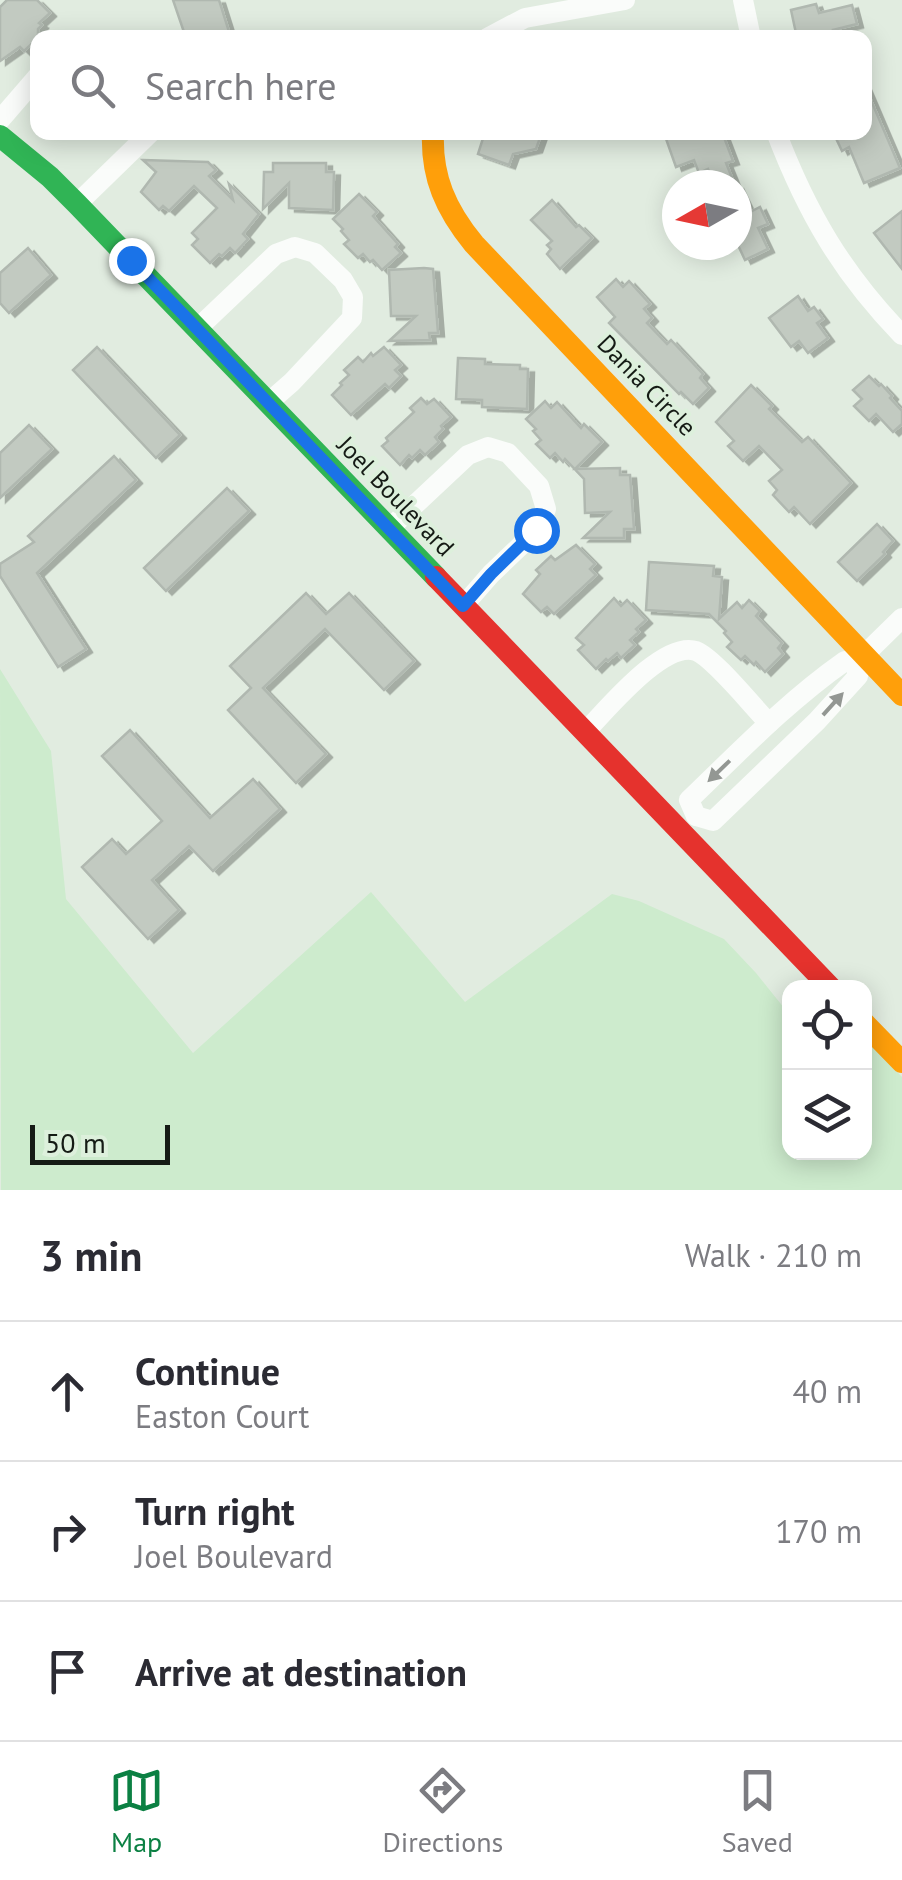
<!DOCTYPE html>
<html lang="en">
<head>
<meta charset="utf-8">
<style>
	body { margin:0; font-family:"PT Sans",sans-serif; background:#f7f7f7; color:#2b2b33 }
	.controls { position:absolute; right:30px; bottom:30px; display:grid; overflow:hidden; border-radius:20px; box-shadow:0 5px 25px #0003 }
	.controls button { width:90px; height:90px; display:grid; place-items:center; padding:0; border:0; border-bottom:2px solid #e1e1e2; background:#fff; color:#2b2b33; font:50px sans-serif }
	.compass { position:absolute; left:662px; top:170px; width:90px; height:90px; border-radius:50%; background:#fff; box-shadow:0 5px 25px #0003; rotate:261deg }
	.scale { position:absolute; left:30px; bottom:25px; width:140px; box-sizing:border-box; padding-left:10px; border:5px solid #151b15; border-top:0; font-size:28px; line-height:35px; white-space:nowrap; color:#151b15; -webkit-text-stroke:8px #ddf0dc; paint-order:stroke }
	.stop { position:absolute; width:30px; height:30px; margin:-22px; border:8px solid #1a73e8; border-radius:50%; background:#fff }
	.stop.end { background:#1a73e8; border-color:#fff; box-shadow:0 2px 10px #0008 }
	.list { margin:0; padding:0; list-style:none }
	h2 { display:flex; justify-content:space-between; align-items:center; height:130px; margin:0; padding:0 40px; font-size:42px }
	h2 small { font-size:32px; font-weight:400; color:#7c7c81 }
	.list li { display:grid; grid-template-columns:65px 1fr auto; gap:30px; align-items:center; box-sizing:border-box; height:140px; padding:0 40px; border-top:2px solid #e1e1e2 }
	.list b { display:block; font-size:38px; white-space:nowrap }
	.list p { margin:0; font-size:32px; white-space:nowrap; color:#7c7c81 }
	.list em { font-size:32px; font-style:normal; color:#7c7c81 }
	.icon { flex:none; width:55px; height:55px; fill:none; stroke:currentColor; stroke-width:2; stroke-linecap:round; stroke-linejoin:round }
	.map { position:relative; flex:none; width:902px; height:1190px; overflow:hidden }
	.search { position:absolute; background:#fff; box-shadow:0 5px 25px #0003; left:30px; right:30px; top:30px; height:110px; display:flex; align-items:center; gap:25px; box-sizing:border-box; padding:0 35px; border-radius:20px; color:#7c7c81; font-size:38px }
	.sheet { height:550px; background:#fff }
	nav { display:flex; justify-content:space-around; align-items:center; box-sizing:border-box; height:140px; border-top:2px solid #e1e1e2; background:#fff; font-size:28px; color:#7c7c81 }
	nav a { display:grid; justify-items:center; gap:5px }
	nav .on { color:#0b8043 }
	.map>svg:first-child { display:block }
</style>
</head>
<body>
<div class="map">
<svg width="902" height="1190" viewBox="0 0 902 1190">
	<defs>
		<filter id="shadow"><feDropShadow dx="6" dy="3.5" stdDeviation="0" flood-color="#0004"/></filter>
	</defs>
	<rect width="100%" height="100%" fill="#e1ece0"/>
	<polygon fill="#cdebcd" points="0,669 51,751 66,899 193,1053 371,892 465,1002 612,894 639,901 724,939 756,973 789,1014 790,1152 864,1152 865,1038 902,1077 902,1190 1,1190"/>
	<g fill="#c2cac1" stroke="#b0b8b0" stroke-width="2.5" filter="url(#shadow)">
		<polygon points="7,0 37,0 50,13 39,23 42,25 38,29 38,38 24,51 20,47 0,61 0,7"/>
		<polygon points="173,0 219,0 231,38 186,38"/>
		<polygon points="816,4 819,13 852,5 857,24 833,30 835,38 797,38 791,10"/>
		<polygon points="864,84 900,168 864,183 849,147 842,151 833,132 864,132"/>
		<polygon points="485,132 542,132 536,149 513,154 509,165 478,154"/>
		<polygon points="674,132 722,132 733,161 726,163 735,185 714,185 708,169 699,173 694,160 676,167 665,136"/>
		<polygon points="143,160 208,162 216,170 209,176 233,200 229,184 259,214 243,234 248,239 235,253 230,248 222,256 219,254 210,263 192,245 198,239 192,233 217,208 194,186 169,211 163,206 159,210 141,192 156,172"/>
		<polygon points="273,163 326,163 326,172 334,172 333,210 289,208 289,183 263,209 264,172 273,172"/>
		<polygon points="737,185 750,212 760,207 768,224 758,228 768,249 745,260 737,243"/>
		<polygon points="359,194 377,212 373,216 398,244 395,247 401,253 382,270 373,260 370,262 363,254 358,258 344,244 349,240 341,231 343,229 333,219"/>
		<polygon points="552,200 576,227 579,225 592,238 560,269 547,254 551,249 547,245 552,241 531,220"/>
		<polygon points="902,211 902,269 874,233"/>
		<polygon points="28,248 51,275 9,313 0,303 0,273"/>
		<polygon points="424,268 433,269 438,333 429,333 430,340 389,341 416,316 391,316 389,270"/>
		<polygon points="616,279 623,287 629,281 650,304 644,309 652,318 647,323 667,344 671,340 703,374 700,378 709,388 693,404 681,392 679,394 609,323 615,317 597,297"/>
		<polygon points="798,296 808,311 814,307 823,319 817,323 828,338 808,353 799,341 791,347 769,318"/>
		<polygon points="97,347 180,435 156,458 73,370"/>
		<polygon points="384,347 401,365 395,370 401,376 389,388 385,384 351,415 332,395 342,385 340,383 349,375 344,370 358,357 363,362 371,353 373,356"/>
		<polygon points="458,358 485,359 485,364 520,365 520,369 528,369 527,409 482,407 482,400 456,399"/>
		<polygon points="869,376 879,386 881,384 892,396 890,398 902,411 902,424 893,432 876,414 869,421 854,406 862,399 853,390"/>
		<polygon points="751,385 772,406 769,409 802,442 808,437 851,483 810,524 794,507 789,512 773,495 777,490 769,481 782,470 759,446 743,461 728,446 734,441 716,422"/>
		<polygon points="421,398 427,404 434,399 451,417 441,426 443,429 435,437 439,442 425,455 420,450 412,458 409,455 400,465 382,446 388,441 386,438 414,412 410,408"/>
		<polygon points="545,401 551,408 557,402 581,428 584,424 602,442 575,469 620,468 620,475 630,475 634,529 624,529 624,538 583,538 610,512 585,513 584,479 565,459 563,462 555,453 550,458 536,444 541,440 533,431 536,429 526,419"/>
		<polygon points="29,425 52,449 0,498 0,453"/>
		<polygon points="114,456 136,480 37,573 86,649 58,667 0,576 0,564 34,542 28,536"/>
		<polygon points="227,488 249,511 166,591 144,568"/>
		<polygon points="877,524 893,541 883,552 885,554 857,581 838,562"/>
		<polygon points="576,545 595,564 590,569 596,575 554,614 547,607 541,612 523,594 540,574 536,570 551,556 555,560"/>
		<polygon points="649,562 714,566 713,576 722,577 719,619 737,602 742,608 749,600 760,611 756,616 782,643 778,648 783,654 765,672 756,662 754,665 745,656 741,660 727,647 732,642 724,633 726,631 709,614 646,610"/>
		<polygon points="306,593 326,614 349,593 414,661 384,690 325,629 263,688 326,754 296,783 228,710 251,688 230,666"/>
		<polygon points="614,598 621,606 627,600 646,620 636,629 639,632 630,640 635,645 621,658 617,653 608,661 606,659 596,669 578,650 584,645 576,638"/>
		<polygon points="130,730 210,818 253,779 280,809 213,871 189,846 152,880 179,910 148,939 82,867 112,839 126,854 162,821 102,756"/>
	</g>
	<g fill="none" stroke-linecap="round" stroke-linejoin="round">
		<g stroke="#fafcfa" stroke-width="20">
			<polyline points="743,0 751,38"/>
			<polyline points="487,38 525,18 625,0"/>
			<polyline points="0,120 38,76"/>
			<path d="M776,132c31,81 66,141 126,203"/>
			<polyline points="77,204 151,132"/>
			<polyline points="197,329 276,254 295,247 315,253 343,280 353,297 352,318 292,382 268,403"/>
			<polyline points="389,529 468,455 488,447 508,453 539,486 546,509 537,530 491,574 463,606"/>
			<polyline points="857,662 902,618"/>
			<path d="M585,732c21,-21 78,-92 111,-81 18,7 57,56 73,72"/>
			<path d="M696,816l-7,-16c50,-48 99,-99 156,-139l10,3"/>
			<polyline points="696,816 713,821 817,721 858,676 855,664"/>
		</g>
		<polyline stroke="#30b455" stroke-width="22" points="0,136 50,177 77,204 436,577"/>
		<g stroke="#ff9f0a" stroke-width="22">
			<path d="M433,132c-2,45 13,78 41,112l428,451"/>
			<polyline points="864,1023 902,1062"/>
		</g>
		<polyline stroke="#e5322d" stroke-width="22" points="436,577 831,988"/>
	</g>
	<defs><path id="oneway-solid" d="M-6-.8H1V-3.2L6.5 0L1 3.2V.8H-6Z" transform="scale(2.5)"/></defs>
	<g fill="#939793">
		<use href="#oneway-solid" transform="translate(833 704) rotate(-48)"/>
		<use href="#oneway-solid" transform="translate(719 771) rotate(136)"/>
	</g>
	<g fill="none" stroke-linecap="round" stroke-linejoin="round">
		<polyline stroke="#1a73e8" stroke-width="12" points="131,260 463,606 491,574 536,530"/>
	</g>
	<g text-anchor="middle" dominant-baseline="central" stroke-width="8" stroke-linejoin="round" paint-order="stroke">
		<g font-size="25" fill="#151b15" stroke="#ddf0dc">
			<text transform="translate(647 385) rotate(46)">Dania Circle</text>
			<text transform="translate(396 496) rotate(46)">Joel Boulevard</text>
		</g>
	</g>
</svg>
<div class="controls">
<button><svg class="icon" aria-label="locate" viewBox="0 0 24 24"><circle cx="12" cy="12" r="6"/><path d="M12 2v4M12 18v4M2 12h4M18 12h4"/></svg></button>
<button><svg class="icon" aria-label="layers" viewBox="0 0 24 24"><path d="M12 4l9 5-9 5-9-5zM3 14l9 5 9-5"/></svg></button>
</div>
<svg class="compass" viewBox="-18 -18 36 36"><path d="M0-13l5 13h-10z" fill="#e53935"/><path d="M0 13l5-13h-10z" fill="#7c7c81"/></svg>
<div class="scale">50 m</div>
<div class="stop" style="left:536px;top:530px"></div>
<div class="stop end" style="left:131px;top:260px"></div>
<div class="search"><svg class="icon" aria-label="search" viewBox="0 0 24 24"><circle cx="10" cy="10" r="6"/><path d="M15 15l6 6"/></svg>Search here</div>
</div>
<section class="sheet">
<h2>3 min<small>Walk · 210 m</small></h2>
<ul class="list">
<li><svg class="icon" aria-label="ahead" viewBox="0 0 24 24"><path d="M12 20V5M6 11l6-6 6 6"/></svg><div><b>Continue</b><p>Easton Court</p></div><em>40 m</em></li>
<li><svg class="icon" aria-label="right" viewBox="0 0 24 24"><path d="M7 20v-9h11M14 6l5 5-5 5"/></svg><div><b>Turn right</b><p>Joel Boulevard</p></div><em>170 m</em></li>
<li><svg class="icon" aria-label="arrive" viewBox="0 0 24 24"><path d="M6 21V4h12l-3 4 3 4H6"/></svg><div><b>Arrive at destination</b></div></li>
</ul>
</section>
<nav>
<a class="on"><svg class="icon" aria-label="map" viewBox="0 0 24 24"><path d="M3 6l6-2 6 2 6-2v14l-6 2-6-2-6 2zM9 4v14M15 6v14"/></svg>Map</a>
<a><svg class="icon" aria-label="directions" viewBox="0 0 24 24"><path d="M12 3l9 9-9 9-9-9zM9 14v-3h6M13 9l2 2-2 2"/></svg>Directions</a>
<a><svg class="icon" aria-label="saved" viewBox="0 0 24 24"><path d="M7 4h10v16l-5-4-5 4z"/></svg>Saved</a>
</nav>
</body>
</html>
